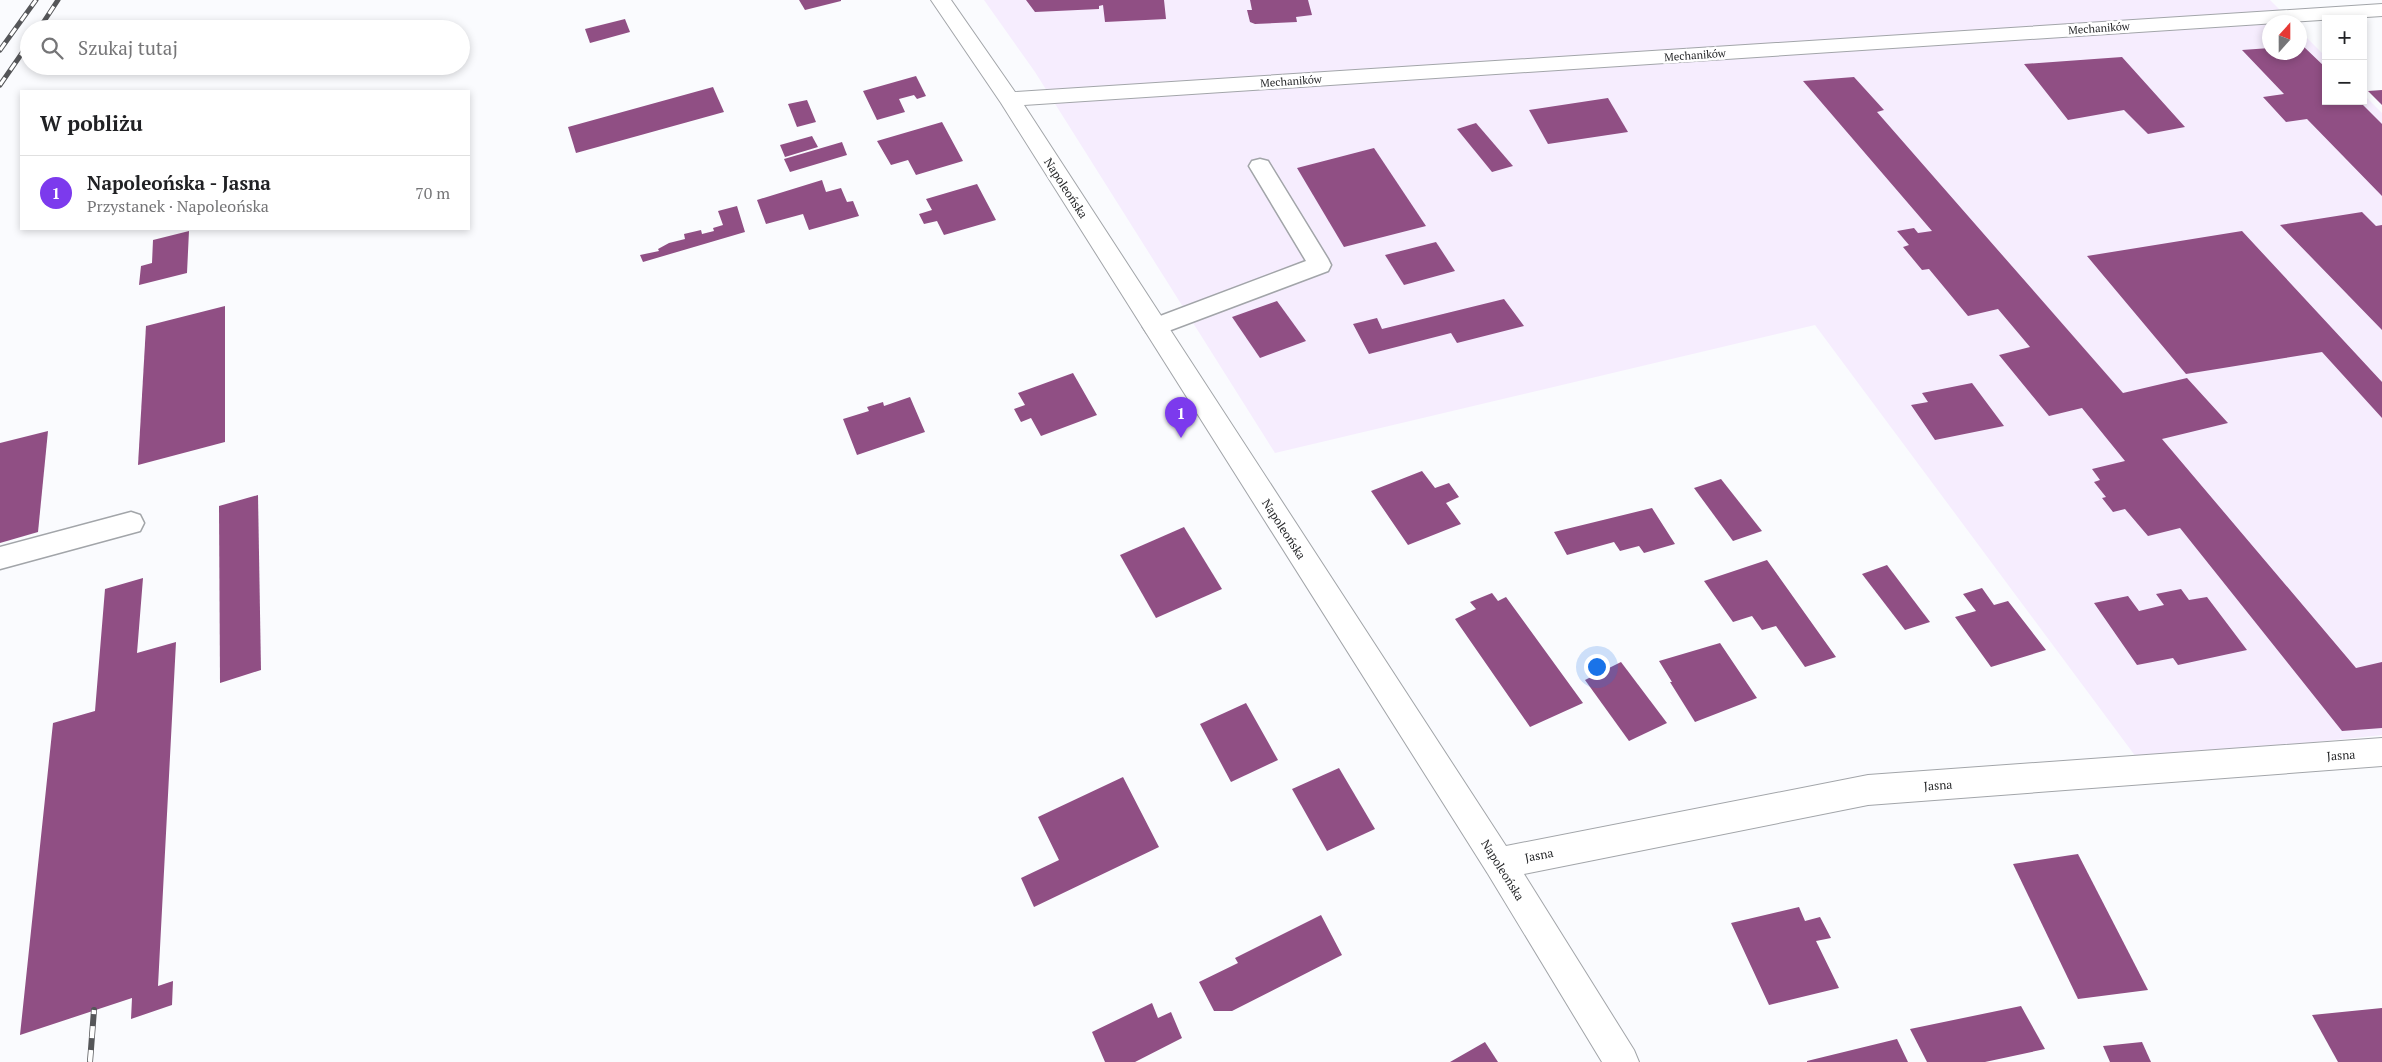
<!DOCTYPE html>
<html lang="pl">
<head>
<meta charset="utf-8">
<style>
	body { margin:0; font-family:"PT Serif",serif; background:#f2f2f2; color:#202124 }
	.controls { position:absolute; right:15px; top:15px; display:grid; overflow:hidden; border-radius:0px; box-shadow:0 2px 8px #0003 }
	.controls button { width:45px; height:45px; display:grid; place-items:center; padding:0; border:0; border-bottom:1px solid #e0e0e0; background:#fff; color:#202124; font:25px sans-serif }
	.compass { position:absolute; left:2262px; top:15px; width:45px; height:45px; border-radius:50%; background:#fff; box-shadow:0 2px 8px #0003; rotate:21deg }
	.you { position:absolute; left:1596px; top:666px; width:18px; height:18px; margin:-12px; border:4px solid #fff; border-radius:50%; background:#1a73e8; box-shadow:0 0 0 8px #1a73e833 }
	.badge { display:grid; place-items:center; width:32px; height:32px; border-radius:50%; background:#7c3aed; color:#fff; font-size:16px; font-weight:700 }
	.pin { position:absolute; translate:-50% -41px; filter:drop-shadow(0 1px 2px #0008) }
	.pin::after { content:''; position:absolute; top:26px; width:18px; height:15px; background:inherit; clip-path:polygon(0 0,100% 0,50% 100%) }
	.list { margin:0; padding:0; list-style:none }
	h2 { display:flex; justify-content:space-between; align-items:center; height:65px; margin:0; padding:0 20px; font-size:21px }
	h2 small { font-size:16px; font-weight:400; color:#757577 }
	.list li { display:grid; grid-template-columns:32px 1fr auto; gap:15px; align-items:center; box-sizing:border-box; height:75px; padding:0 20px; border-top:1px solid #e0e0e0 }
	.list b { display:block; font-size:19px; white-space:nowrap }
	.list p { margin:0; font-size:16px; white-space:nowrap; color:#757577 }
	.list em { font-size:16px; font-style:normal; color:#757577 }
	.icon { flex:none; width:28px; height:28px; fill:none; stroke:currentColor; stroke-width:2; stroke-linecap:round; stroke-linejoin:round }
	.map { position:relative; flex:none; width:2382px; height:1062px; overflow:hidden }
	.search { position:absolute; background:#fff; box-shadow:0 2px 8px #0003; left:20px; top:20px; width:450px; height:55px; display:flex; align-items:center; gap:12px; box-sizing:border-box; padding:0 18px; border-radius:28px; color:#757577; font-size:19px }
	.panel { position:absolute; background:#fff; box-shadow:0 2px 8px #0003; left:20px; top:90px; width:450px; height:140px; border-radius:0px }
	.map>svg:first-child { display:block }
</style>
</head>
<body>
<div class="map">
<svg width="2382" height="1062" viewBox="0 0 2382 1062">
	<rect width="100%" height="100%" fill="#fafbfe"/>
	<polygon fill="#f6edfe" points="984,0 2270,0 2292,22 2270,22 2270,52 2300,52 2300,31 2326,57 2326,101 2363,101 2363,94 2382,113 2382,735 2139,761 1815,325 1275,453 1035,72"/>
	<g fill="#904f84">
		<polygon points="799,0 841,0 841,1 805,10"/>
		<polygon points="1026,0 1164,0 1166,19 1105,22 1103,5 1099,6 1099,9 1035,12"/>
		<polygon points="1250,0 1308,0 1312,15 1296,17 1297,22 1255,24 1250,22 1247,10 1252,10"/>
		<polygon points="625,19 630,32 590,43 585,29"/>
		<polygon points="2300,46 2303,46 2326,68 2326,101 2359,101 2382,124 2382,196 2307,119 2286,122 2263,97 2284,94 2242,50 2270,48 2270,52 2300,52"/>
		<polygon points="2122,57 2185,127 2148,134 2124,110 2068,120 2024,64"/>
		<polygon points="916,76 926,96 917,99 914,95 899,99 905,112 877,120 863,91"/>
		<polygon points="1854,77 1884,110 1877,112 2123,393 2187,378 2228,423 2162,439 2356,668 2382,662 2382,728 2342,731 2180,528 2148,536 2125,509 2113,512 2102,498 2106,497 2094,482 2100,480 2092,469 2125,461 2082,408 2049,416 1999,355 2030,347 1998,309 1968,316 1929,269 1922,270 1903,247 1909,245 1897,231 1914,228 1918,233 1932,231 1803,81"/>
		<polygon points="713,87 724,112 576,153 568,127"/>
		<polygon points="2382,90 2382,105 2368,91"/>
		<polygon points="1608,98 1628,132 1548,144 1529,110"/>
		<polygon points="807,100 816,122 797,127 788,104"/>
		<polygon points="942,122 963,161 916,175 908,160 891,165 877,141"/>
		<polygon points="1476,123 1513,166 1492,172 1457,129"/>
		<polygon points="812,136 818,147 785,157 780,145"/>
		<polygon points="842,142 847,155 790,172 784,159"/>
		<polygon points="1374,148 1426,226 1344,247 1297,168"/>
		<polygon points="822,180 826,192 841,188 847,202 853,201 859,216 809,230 803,214 766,224 757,200"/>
		<polygon points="977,184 996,220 944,235 937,221 924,224 919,214 932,210 926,199"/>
		<polygon points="737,206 745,232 643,262 640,255 659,251 658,249 669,243 685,239 684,234 701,230 702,234 714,231 713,228 723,225 718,211"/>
		<polygon points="2362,212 2376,226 2382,225 2382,330 2280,225"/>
		<polygon points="189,231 187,273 139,285 141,266 152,263 153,240"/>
		<polygon points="2242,231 2382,382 2382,418 2322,352 2186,374 2087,256"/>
		<polygon points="1436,242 1455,271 1404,285 1385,255"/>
		<polygon points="1504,299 1524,326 1457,343 1451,333 1369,354 1353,324 1377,318 1382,329"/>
		<polygon points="1277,301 1306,341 1260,358 1232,317"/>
		<polygon points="225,306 225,442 138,465 146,326"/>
		<polygon points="1073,373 1097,415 1041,436 1031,418 1021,422 1014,409 1025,405 1018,393"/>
		<polygon points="1972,383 2004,426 1935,440 1911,405 1928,402 1922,393"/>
		<polygon points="910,397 925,432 857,455 843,419 869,411 867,407 883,402 884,406"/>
		<polygon points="48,431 38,532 0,543 0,443"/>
		<polygon points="1422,471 1435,488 1449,483 1459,497 1446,503 1461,524 1408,545 1371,491"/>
		<polygon points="1721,479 1762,531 1733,541 1694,488"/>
		<polygon points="258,495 261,670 220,683 219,506"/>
		<polygon points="1652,508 1675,544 1644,553 1639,546 1620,551 1614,542 1567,555 1554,532"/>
		<polygon points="1184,527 1222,589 1156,618 1120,555"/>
		<polygon points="1767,560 1836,657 1805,667 1776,626 1762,630 1752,616 1733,622 1704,581"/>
		<polygon points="1887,565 1930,622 1905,630 1862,574"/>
		<polygon points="143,578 137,653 176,642 158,986 173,981 172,1005 131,1019 132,998 20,1035 53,723 95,711 105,589"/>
		<polygon points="1982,588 1994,605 2008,601 2046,650 1991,667 1955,617 1976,611 1963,594"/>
		<polygon points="2181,589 2189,600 2207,597 2247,650 2178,665 2173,658 2137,665 2094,603 2128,596 2139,611 2164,605 2156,594"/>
		<polygon points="1492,593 1498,601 1506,597 1583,703 1530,727 1455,619 1476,609 1470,602"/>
		<polygon points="1720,643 1757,698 1695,722 1670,682 1672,682 1659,661"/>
		<polygon points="1621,662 1667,723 1629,741 1585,680"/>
		<polygon points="1246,703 1278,760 1231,782 1200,724"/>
		<polygon points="1339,768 1375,829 1327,851 1292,789"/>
		<polygon points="1123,777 1159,847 1034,907 1021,878 1059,860 1038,817"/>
		<polygon points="2078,854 2148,990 2078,999 2013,864"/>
		<polygon points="1799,907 1805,921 1820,917 1831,938 1816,941 1839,988 1769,1005 1731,923"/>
		<polygon points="1321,915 1342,955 1232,1011 1214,1011 1199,982 1238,963 1235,958"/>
		<polygon points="1152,1003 1158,1018 1171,1012 1182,1038 1135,1062 1105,1062 1092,1032"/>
		<polygon points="2021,1006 2045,1049 1985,1062 1927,1062 1910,1029"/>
		<polygon points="2382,1008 2382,1062 2338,1062 2312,1015"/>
		<polygon points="1897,1039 1908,1062 1807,1062 1807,1061"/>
		<polygon points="1485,1042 1498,1062 1450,1062"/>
		<polygon points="2142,1042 2151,1062 2110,1062 2103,1046"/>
	</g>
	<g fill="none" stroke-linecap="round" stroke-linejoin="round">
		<defs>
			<g id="lane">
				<polygon points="1260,159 1268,161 1328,259 1331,265 1328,271 1163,333 1155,336 1147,333 1143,327 1147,321 1306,261 1249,166 1252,161"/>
				<polygon points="131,512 140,515 144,523 140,531 0,569 0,547"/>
			</g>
			<polygon id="street" points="931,0 951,0 1015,92 2382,4 2382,16 1024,105 1506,846 1868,775 2382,738 2382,766 1868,805 1524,874 1634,1050 1639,1062 1602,1062 1488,874 1001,103"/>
		</defs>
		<use href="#lane" stroke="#a2a5a9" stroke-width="3"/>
		<use href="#street" stroke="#a2a5a9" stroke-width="2"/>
		<use href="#lane" fill="#fff" fill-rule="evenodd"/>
		<use href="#street" fill="#fff" fill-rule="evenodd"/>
		<defs>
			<g id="rail-far1">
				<polyline points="39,29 58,0"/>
				<polyline points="0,50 36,0"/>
				<polyline points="0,85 29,43"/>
			</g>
			<polyline id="rail" points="90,1062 94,1010"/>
		</defs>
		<use href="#rail-far1" stroke="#555659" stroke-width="5"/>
		<use href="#rail" stroke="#555659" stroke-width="6"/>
		<use href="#rail-far1" stroke="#fff" stroke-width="3" stroke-dasharray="9" stroke-linecap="butt"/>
		<use href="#rail" stroke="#fff" stroke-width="4.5" stroke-dasharray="12" stroke-linecap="butt"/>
	</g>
	<g text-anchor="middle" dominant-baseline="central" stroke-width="5" stroke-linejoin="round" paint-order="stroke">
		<g font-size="11" fill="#262729" stroke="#fff">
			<text transform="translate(2099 28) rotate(-4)">Mechaników</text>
			<text transform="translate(1695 55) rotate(-4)">Mechaników</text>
			<text transform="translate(1291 81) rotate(-4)">Mechaników</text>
		</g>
		<g font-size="12" fill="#262729" stroke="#fff">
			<text transform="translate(1066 188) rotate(57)">Napoleońska</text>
			<text transform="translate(1284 529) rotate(57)">Napoleońska</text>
			<text transform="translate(2341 755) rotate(-4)">Jasna</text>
			<text transform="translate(1938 785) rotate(-4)">Jasna</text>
			<text transform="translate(1539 855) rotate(-11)">Jasna</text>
			<text transform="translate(1503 870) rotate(58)">Napoleońska</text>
		</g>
	</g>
</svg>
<div class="controls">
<button>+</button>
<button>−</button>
</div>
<svg class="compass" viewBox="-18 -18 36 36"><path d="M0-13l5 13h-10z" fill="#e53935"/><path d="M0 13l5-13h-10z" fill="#757577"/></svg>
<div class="you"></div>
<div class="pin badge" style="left:1181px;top:438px">1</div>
<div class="search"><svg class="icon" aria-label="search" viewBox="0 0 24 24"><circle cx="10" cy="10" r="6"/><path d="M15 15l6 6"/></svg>Szukaj tutaj</div>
<section class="panel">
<h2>W pobliżu<small></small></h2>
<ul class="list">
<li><span class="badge">1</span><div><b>Napoleońska - Jasna</b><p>Przystanek · Napoleońska</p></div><em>70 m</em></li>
</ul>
</section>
</div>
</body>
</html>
